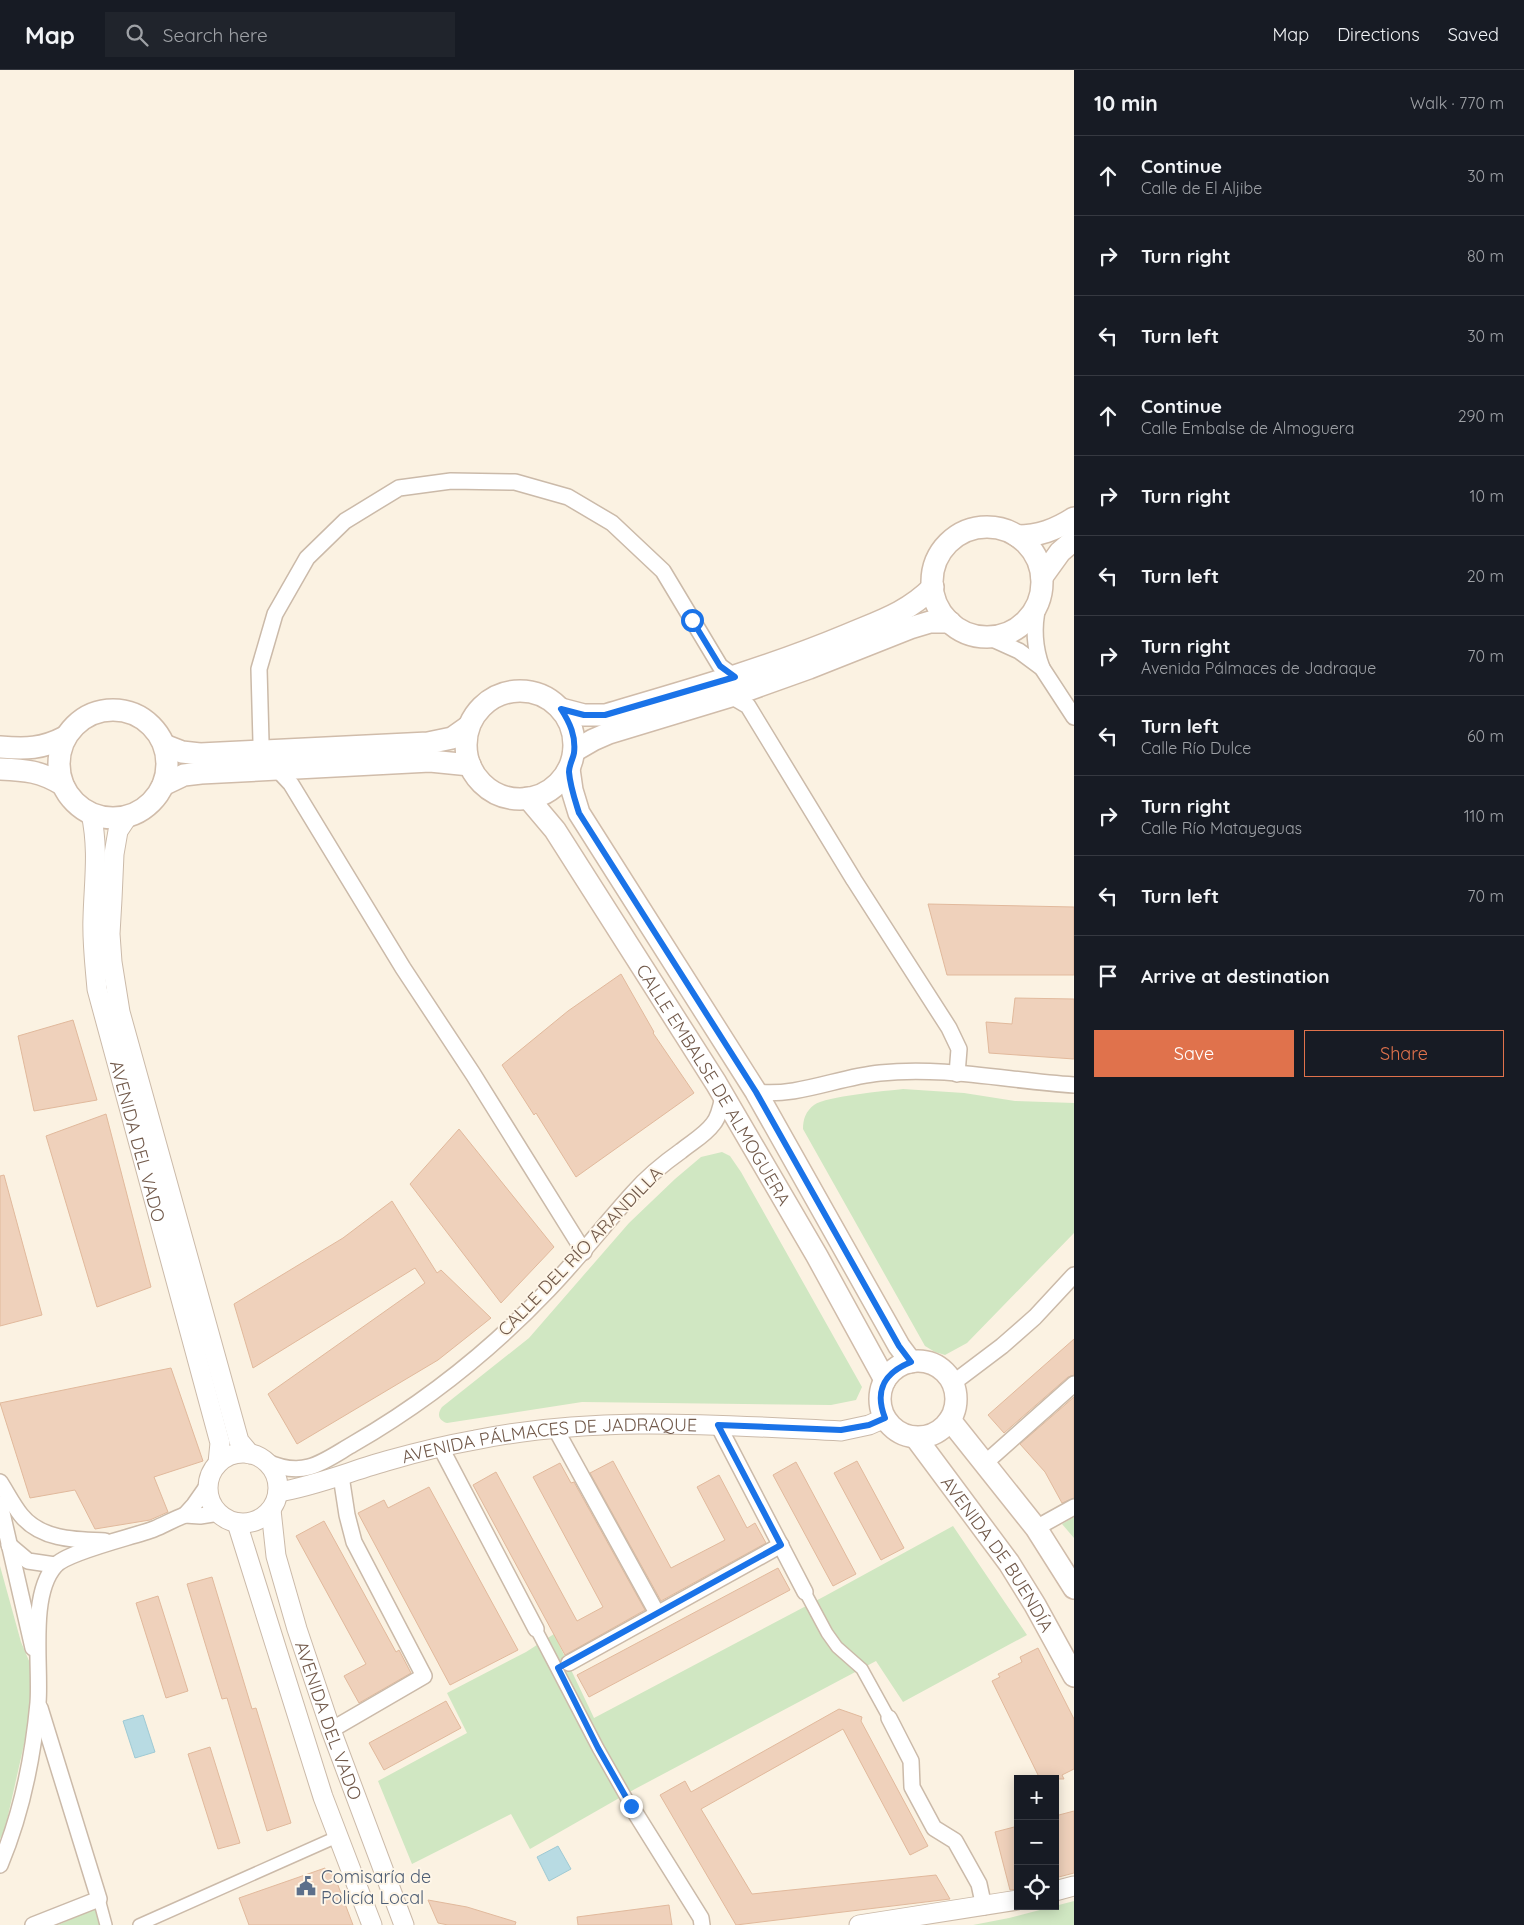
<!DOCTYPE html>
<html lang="en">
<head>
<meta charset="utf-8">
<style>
	body { margin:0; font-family:Quicksand,sans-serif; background:#20242c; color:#f1f3f6 }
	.controls { position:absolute; right:15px; bottom:15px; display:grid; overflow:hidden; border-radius:0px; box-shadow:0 2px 12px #0003 }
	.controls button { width:45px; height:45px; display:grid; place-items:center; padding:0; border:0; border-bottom:1px solid #363941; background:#171b24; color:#f1f3f6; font:25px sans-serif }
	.stop { position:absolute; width:15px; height:15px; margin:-11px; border:4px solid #1a73e8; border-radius:50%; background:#fff }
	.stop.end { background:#1a73e8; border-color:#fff; box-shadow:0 1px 5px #0008 }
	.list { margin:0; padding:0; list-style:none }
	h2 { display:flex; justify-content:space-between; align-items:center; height:65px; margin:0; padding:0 20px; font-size:21px }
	h2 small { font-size:16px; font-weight:400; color:#9ea1a6 }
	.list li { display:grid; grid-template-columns:32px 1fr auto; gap:15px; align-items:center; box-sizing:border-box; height:80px; padding:0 20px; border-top:1px solid #363941 }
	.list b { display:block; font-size:19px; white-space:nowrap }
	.list p { margin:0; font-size:16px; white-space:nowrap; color:#9ea1a6 }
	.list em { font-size:16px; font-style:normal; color:#9ea1a6 }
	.actions { display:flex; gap:10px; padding:15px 20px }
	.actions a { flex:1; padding:11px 0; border:1px solid #e0724c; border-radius:0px; text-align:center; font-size:18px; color:#e0724c }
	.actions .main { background:#e0724c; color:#fff }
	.icon { flex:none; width:28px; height:28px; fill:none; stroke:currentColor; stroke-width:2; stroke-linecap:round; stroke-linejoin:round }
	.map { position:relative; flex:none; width:1074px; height:1855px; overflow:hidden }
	header { display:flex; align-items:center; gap:30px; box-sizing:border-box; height:70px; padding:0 25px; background:#171b24; border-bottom:1px solid #363941 }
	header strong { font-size:24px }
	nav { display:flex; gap:28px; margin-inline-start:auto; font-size:18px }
	.search { width:350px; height:45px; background:#20242c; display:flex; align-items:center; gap:12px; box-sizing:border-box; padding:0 18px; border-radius:0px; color:#9ea1a6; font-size:19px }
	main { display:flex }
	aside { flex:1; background:#171b24 }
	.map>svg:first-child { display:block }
</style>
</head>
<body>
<header>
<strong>Map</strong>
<div class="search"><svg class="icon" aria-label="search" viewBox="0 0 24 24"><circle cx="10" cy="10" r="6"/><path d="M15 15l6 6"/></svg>Search here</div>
<nav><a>Map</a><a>Directions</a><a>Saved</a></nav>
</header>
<main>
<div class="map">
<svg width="1074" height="1855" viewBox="0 0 1074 1855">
	<rect width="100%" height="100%" fill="#fbf2e2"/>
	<g fill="#d0e7c2">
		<path d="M903,1019l61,4 51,8 59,2v130l-107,110 -22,12 -10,-3 -10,-6 -122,-217c0,-10 3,-18 11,-24 13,-9 71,-14 89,-16z"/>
		<path d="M722,1082l8,4 11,16 121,215 -6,13 -25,5 -249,-3 -135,21c-9,-3 -10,-9 -5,-16l87,-69 100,-115 46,-44 26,-22z"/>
		<polygon points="1074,1447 1074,1468 1062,1454"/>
		<polygon points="953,1456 1027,1565 903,1632 876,1591 635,1719 530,1779 511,1744 412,1794 378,1711 467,1663 447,1623 526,1582 554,1564 594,1648 825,1526"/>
		<polygon points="0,1496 21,1572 38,1612 5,1759 0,1769"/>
		<polygon points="1074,1831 1074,1855 973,1855 1009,1848"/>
		<polygon points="96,1838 103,1855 58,1855"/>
	</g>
	<g fill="#b8dbe3" stroke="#9fcad4">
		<polygon points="143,1645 155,1682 135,1688 123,1651"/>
		<polygon points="558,1776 571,1799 549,1811 537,1787"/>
	</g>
	<g fill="#efd1bb" stroke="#e1b99c">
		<polygon points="928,834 1074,837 1074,905 947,905"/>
		<polygon points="621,904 654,962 653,963 694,1023 576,1107 536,1043 534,1045 502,995 568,941"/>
		<polygon points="1015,928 1074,929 1074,989 989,983 986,952 1012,954"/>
		<polygon points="73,950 97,1030 34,1041 18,966"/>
		<polygon points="106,1044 151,1217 97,1237 46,1066"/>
		<polygon points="459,1059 554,1177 501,1233 410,1114"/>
		<polygon points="4,1105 42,1245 0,1256 0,1106"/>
		<polygon points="392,1131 437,1203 441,1200 491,1248 438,1290 297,1374 268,1324 425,1213 415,1198 253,1298 234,1234 343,1168"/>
		<polygon points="1074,1269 1074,1305 1068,1307 1004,1363 988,1345"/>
		<polygon points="171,1298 203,1391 154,1407 168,1442 150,1450 95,1459 75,1420 30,1428 0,1333"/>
		<polygon points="1074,1327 1074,1428 1062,1433 1045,1402 1020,1374"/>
		<polygon points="613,1391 671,1498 725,1470 697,1417 719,1405 747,1458 755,1453 766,1473 661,1531 590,1403"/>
		<polygon points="857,1391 904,1478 881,1490 834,1403"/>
		<polygon points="796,1392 856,1504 833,1516 773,1405"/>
		<polygon points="560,1393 571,1413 574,1412 645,1540 565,1585 473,1415 496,1402 577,1551 603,1537 533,1407"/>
		<polygon points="429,1417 518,1580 450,1615 358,1443 384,1430 388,1438"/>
		<polygon points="324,1451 396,1582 399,1580 411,1603 359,1633 344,1606 366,1594 296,1466"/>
		<polygon points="778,1498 790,1520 589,1627 577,1605"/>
		<polygon points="212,1507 252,1639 256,1638 291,1753 267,1761 227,1628 222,1629 187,1514"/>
		<polygon points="158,1526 188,1621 166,1628 136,1533"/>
		<polygon points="1038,1578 1074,1649 1074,1699 1062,1705 1064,1709 1040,1709 992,1611 1000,1607 998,1604 1022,1592 1020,1587"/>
		<polygon points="446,1631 461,1658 384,1700 369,1673"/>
		<polygon points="839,1639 862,1647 861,1651 928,1776 910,1785 843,1659 701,1739 752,1824 936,1805 950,1829 736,1855 660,1725 685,1711 691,1722"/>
		<polygon points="210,1677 240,1773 218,1779 188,1684"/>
		<polygon points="1074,1741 1074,1803 1055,1808 1055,1746"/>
		<polygon points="1018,1756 1018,1819 1010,1820 995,1762"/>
		<polygon points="325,1798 327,1804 333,1802 353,1855 249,1855 239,1828"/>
		<polygon points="428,1830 467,1837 516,1852 515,1855 448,1855 438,1853"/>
		<polygon points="669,1835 672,1855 578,1855 577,1847"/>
	</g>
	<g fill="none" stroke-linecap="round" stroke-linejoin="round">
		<defs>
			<g id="pedestrian">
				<polyline points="805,1522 827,1563 837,1577 862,1599 889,1648"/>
				<polyline points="536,1559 598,1678 631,1736"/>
				<polyline points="99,1829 106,1855"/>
				<polyline points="139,1855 339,1766"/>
			</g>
			<g id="minor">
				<path d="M1038,536c-5,22 -4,41 4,62"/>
				<polyline points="988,567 1019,581 1042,598 1074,647"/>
				<polyline points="731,626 748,636 854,810 949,958 959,979 957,1004"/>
				<polyline points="257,683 261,672 259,599 275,544 307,488 345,451 399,418 451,411 515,412 568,427 612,453 663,501 720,596 735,607"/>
				<polyline points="277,699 291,714 403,898 473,1004 584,1182"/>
				<path d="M756,1022c42,5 82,-15 124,-19 64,-7 130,8 194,12"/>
				<polyline points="953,1313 1002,1276 1035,1247 1074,1205"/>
				<polyline points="718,1355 805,1522"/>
				<polyline points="555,1358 657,1543"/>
				<polyline points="441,1378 536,1559"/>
				<path d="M265,1391c13,6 30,10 44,6 15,-4 30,-15 44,-23 71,-41 138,-94 195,-154 30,-31 56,-65 85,-97 14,-16 31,-30 48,-42 11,-9 24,-16 32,-27 6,-7 8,-18 10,-28"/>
				<polyline points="984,1394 1074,1314"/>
				<path d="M0,1412c7,11 13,23 21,33 20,25 55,25 84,26"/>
				<polyline points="208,1415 194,1435 185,1445 200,1446 219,1443"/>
				<polyline points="0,1434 33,1578"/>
				<polyline points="1036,1458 1074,1437"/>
				<polyline points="9,1475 28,1491 55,1495"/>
				<polyline points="569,1593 781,1475"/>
				<polyline points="889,1648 911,1691 912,1717 934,1758 955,1771 979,1814 984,1837"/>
				<polyline points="331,1660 424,1606 354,1472 347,1445 341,1406"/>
				<polyline points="631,1736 701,1848 702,1855"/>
				<path d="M0,1795c21,-50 33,-108 38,-162 3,-37 -9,-108 17,-137 11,-14 78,-29 99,-37 10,-4 20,-10 31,-14"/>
				<polyline points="33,1855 99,1829 40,1638"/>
			</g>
			<g id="tertiary">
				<path id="s1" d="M91,743c8,38 3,67 2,105 -1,24 2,47 4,71l123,454 -2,20"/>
				<polyline points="128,746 118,761 114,784 112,829 110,864 112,892 120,942 239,1371 250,1384"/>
				<circle cx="243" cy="1418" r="35"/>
				<path id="s2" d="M278,1422c38,-6 75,-22 112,-32 28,-8 57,-15 85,-20 121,-25 244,-15 366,-9l28,-6 16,-7"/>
				<path id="s3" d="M271,1440l5,46 21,73 34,101 73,195"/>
				<polyline points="237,1453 323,1727 372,1855"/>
				<polyline points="1055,1821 1074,1816"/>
				<polyline points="859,1855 1018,1830"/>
			</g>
			<g id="secondary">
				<circle cx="987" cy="512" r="55"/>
				<path d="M1017,466c22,0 38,-6 57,-18"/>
				<polyline points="1042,507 1060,482 1074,470"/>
				<circle cx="520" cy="675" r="54"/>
				<path d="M561,639l23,6h21c82,-24 163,-47 242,-80 33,-14 60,-22 86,-48"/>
				<circle cx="113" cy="694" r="54"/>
				<polyline points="164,675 182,682 200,684 428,673 452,668 469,656"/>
				<path d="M0,677c26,2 42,2 65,-10"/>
				<polyline points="574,681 593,670 609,663 731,626 809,598 910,558 930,552 950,552"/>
				<path d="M0,699c25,1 41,2 63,16"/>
				<polyline points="569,699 572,720 579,743 756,1022 899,1276 911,1292"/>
				<polyline points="163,715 184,705 201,703 430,691 470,695"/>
				<path id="s4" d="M528,728l27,32 161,253 101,173 68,124"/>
				<circle cx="918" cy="1329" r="38"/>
				<polyline points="950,1350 1036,1458 1074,1518"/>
				<path id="s5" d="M916,1368l93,125 26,42 39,71"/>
			</g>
		</defs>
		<use href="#pedestrian" stroke="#cbbaa9" stroke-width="14"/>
		<use href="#minor" stroke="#cbbaa9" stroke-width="18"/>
		<use href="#tertiary" stroke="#cbbaa9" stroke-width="21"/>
		<use href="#secondary" stroke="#d0bcaa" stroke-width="24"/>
		<use href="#pedestrian" stroke="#fff" stroke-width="11"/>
		<use href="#minor" stroke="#fff" stroke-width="15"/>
		<use href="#tertiary" stroke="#fff" stroke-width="19"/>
		<use href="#secondary" stroke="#fff" stroke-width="21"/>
	</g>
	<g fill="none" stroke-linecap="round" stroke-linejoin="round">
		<path stroke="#1a73e8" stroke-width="6" d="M631,1736l-33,-58 -40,-80 223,-123 -63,-120 123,5 28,-5 16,-7c-11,-28 -1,-45 26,-56l-12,-16 -143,-254 -177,-279c-4,-13 -9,-27 -10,-41 0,-7 4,-13 5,-19 2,-17 -4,-30 -13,-44l23,6h21l130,-38 -15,-11 -28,-46"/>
	</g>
	<defs>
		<symbol id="civic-bare" viewBox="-9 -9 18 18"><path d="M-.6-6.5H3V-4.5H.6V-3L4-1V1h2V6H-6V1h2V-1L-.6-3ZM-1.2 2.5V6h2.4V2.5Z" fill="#5c6f8a" stroke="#fef6e8" stroke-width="2.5" paint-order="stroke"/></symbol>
	</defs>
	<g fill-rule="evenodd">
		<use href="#civic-bare" x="292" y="1802" width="28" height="28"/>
	</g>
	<g text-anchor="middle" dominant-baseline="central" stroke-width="4" stroke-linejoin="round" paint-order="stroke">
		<g font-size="18" fill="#71594a" stroke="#fef6e8">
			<text stroke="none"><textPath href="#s4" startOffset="342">CALLE EMBALSE DE ALMOGUERA</textPath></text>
			<text stroke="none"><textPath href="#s1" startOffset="334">AVENIDA DEL VADO</textPath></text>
			<text transform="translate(580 1181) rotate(-46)">CALLE DEL RÍO ARANDILLA</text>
			<text stroke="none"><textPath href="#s2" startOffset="278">AVENIDA PÁLMACES DE JADRAQUE</textPath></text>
			<text stroke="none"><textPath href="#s5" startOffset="142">AVENIDA DE BUENDÍA</textPath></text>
			<text stroke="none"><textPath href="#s3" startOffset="219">AVENIDA DEL VADO</textPath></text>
		</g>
		<g font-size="18" fill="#4e5e75" stroke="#fef6e8" text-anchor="start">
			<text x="321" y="1806">Comisaría de<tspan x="321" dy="21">Policía Local</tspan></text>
		</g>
	</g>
</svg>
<div class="controls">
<button>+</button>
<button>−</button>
<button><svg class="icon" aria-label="locate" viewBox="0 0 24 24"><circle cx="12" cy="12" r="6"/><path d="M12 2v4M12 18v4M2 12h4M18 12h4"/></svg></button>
</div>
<div class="stop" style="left:692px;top:550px"></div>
<div class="stop end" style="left:631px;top:1736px"></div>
</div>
<aside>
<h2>10 min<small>Walk · 770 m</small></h2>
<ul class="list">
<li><svg class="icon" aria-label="ahead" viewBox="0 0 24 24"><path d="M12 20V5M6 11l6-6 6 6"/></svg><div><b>Continue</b><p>Calle de El Aljibe</p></div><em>30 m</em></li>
<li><svg class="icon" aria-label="right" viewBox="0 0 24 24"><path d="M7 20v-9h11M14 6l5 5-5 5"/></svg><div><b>Turn right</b></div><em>80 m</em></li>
<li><svg class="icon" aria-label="left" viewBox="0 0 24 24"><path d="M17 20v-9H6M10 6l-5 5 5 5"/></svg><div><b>Turn left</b></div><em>30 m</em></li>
<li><svg class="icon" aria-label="ahead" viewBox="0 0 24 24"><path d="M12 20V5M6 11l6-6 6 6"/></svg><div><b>Continue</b><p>Calle Embalse de Almoguera</p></div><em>290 m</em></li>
<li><svg class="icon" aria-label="right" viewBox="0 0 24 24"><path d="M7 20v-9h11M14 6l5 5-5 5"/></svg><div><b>Turn right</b></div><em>10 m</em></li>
<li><svg class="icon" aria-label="left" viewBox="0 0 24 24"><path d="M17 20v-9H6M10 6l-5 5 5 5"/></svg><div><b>Turn left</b></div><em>20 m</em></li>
<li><svg class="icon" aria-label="right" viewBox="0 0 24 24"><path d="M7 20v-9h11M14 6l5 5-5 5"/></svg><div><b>Turn right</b><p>Avenida Pálmaces de Jadraque</p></div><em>70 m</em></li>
<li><svg class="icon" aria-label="left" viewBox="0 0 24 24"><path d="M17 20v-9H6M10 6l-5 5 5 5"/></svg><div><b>Turn left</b><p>Calle Río Dulce</p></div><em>60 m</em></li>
<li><svg class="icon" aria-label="right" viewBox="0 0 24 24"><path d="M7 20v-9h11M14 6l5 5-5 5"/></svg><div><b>Turn right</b><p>Calle Río Matayeguas</p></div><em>110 m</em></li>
<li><svg class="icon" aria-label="left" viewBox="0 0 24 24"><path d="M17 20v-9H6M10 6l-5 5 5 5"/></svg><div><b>Turn left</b></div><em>70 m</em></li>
<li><svg class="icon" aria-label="arrive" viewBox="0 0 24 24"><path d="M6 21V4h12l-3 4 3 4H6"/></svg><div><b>Arrive at destination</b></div></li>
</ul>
<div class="actions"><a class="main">Save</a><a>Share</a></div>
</aside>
</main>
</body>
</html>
